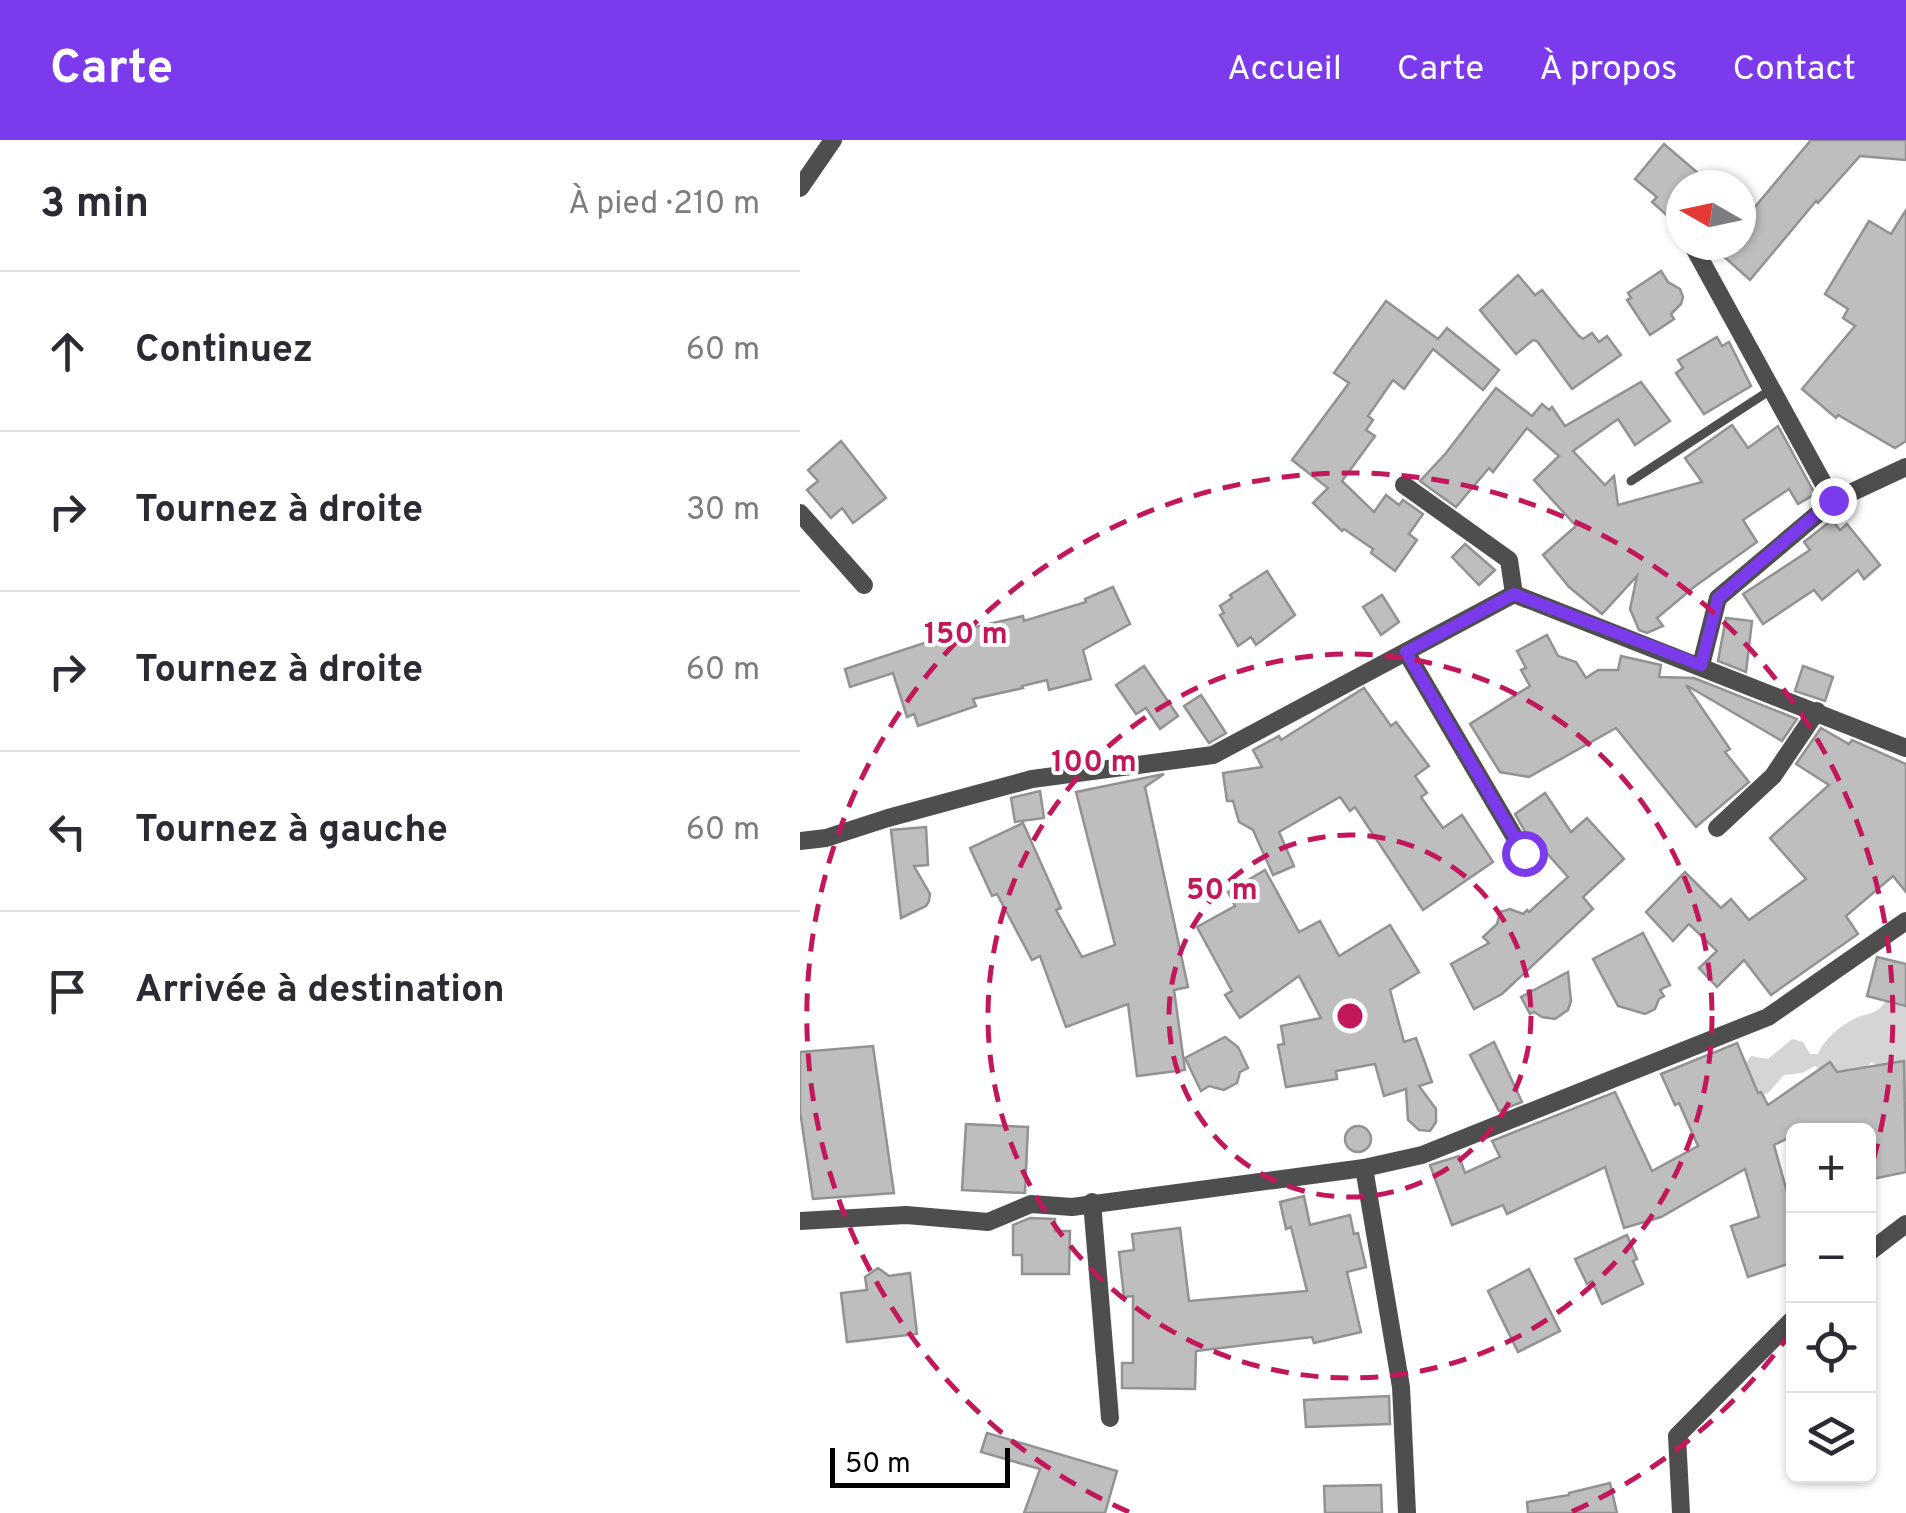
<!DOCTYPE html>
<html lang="fr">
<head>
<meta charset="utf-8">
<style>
	body { margin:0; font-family:Overpass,sans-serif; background:#f2f2f3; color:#2b2b33 }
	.controls { position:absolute; right:30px; bottom:30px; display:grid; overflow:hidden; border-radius:15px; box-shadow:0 2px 8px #0004 }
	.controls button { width:90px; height:90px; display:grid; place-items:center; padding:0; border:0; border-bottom:2px solid #e1e1e2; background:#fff; color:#2b2b33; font:50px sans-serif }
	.compass { position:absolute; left:866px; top:30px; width:90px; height:90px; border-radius:50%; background:#fff; box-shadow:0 2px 8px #0004; rotate:279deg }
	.scale { position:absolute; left:30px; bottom:25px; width:180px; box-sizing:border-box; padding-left:10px; border:5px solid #000; border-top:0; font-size:28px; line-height:35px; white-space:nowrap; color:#000; -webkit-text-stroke:8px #fff; paint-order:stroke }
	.stop { position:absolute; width:30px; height:30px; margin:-22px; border:8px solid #7c3aed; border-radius:50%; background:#fff }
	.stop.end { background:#7c3aed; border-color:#fff; box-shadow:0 2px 10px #0008 }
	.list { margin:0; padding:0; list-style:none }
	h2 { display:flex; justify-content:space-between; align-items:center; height:130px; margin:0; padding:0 40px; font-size:42px }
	h2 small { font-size:32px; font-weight:400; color:#7c7c81 }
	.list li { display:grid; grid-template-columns:65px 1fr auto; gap:30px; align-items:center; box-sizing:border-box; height:160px; padding:0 40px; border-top:2px solid #e1e1e2 }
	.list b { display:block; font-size:38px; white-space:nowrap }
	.list em { font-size:32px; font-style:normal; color:#7c7c81 }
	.icon { flex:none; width:55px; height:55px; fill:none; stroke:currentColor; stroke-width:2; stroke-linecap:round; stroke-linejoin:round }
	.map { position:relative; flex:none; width:1106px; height:1373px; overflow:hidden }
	header { display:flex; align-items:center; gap:60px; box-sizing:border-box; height:140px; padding:0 50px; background:#7c3aed; color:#fff }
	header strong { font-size:48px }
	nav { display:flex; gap:55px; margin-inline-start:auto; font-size:35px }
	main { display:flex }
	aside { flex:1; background:#fff }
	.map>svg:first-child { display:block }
</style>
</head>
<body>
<header>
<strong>Carte</strong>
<nav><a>Accueil</a><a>Carte</a><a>À propos</a><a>Contact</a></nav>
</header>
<main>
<aside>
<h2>3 min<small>À pied · 210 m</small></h2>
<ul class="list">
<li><svg class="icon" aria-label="ahead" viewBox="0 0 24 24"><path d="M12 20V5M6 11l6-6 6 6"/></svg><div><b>Continuez</b></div><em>60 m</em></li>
<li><svg class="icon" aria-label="right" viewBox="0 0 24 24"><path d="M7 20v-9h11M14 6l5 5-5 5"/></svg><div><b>Tournez à droite</b></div><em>30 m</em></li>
<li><svg class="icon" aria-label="right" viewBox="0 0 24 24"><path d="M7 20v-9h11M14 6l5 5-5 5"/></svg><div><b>Tournez à droite</b></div><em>60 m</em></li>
<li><svg class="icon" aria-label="left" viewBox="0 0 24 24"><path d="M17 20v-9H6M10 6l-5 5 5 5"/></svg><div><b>Tournez à gauche</b></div><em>60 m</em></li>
<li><svg class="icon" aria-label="arrive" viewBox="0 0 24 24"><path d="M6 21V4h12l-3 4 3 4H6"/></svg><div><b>Arrivée à destination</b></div></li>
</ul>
</aside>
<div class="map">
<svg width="1106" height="1373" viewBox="0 0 1106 1373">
	<rect width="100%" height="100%" fill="#fff"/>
	<path fill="#d5d5d5" d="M1106,839v120l-38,32 -12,-1 7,-12 35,-37 -26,-19 -15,13 -31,-1 -11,-8 -13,7 -18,2 -15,17 -10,6 -17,-29 9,-13 17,3 24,-20 11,3 7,12h8c6,-15 24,-30 40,-37 7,-3 16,-3 22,-9 9,-9 15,-20 26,-29z"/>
	<g fill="#bebebe" stroke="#929292" stroke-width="2.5">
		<polygon points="1011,0 1106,0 1106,20 1060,16 1018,63 1016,61 950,140 911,105 941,105 941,66 949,74"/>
		<polygon points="864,4 912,45 881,45 881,67 871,79 852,62 857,57 835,39"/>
		<polygon points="1106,70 1106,301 1095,308 1038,275 1036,278 1002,249 1055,186 1043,178 1048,169 1025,154 1069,81 1091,94"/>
		<polygon points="861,131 868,142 880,149 883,157 881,164 871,174 874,179 850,195 827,160 831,158 828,153"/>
		<polygon points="718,135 735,155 742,150 778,195 783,199 792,193 799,202 807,196 821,215 772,249 737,201 733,200 716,214 680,170"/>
		<polygon points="586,161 638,199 647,188 699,230 683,250 633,209 604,249 593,240 568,276 573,280 566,290 575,296 542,341 574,372 586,355 599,365 603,360 623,374 609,394 617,400 595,431 571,413 573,409 544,389 542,391 513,363 528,348 492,320 549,243 534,233"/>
		<polygon points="917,197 922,206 929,202 951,246 904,274 876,233 883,228 878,220"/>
		<polygon points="841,242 870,281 835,305 818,279 773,311 805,345 814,336 818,365 902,342 885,318 932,285 948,308 978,286 1015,354 998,364 989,349 943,380 957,402 894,447 857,478 863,486 847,493 839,490 830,469 837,436 802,474 769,447 743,415 776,386 734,340 759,316 727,288 693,332 689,328 656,367 620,341 646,313 696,248 732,276 742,264 749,270 752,267 765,286"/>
		<polygon points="41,301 86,358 53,383 42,368 31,378 7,350 18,341 8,330"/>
		<polygon points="1032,380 1040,390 1047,384 1080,425 1064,439 1058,430 1022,460 1014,450 963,484 943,454 1010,410 1004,402"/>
		<polygon points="665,404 695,430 679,445 652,417"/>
		<polygon points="467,431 495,475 456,505 451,497 438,506 420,475 424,473 420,466 432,458 430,455"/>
		<polygon points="313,447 330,484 283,510 291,539 249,550 247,540 222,546 223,548 173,559 176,566 118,586 114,574 107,577 93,533 50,547 45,529 167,489 223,476 224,481 286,462 285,459"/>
		<polygon points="582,455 599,482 581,495 563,467"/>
		<polygon points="926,478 952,481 946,532 918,521"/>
		<polygon points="747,495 758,516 776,522 786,538 798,530 818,530 821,516 861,525 859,537 894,538 997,579 982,601 886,545 930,609 925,612 949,642 896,687 816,588 729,637 700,632 670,584 730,546 721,530 726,528 717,511"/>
		<polygon points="344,526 378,576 360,589 346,568 336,574 316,545"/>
		<polygon points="1003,526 1033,537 1025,561 995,551"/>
		<polygon points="564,548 591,586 596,582 629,626 615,636 627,653 621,657 643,688 662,675 693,722 623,770 555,667 550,671 540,657 479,692 494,726 473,735 453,690 439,682 433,661 427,661 423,633 462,627 453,610 479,596 481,600"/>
		<polygon points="401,555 426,593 409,603 384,566"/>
		<polygon points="1021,588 1049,604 1052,600 1106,624 1106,752 1093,736 1046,776 1058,794 971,855 944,820 917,847 899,828 917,811 889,784 873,801 846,772 885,732 921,768 931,759 949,780 1006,739 970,698 1029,645 996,624"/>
		<polygon points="364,634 345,647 388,847 374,850 385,930 337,936 328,864 266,887 240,816 232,820 197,754 192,756 170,708 223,683 261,768 256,770 282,817 315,805 276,652"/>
		<polygon points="240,651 244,678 215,682 211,658"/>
		<polygon points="745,653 771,692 787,678 824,719 783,757 793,769 702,854 674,869 651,824 689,803 683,797 697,784 700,772 710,769 723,774 727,770 729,772 768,737 743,709 737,713 715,674"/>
		<polygon points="126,687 128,725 114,726 130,754 129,761 126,766 101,778 91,690"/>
		<polygon points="465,730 499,792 520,781 539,816 590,785 619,832 590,850 604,902 616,898 632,942 619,946 636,969 636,982 630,991 619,990 608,980 606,949 584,956 575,924 536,931 537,939 486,947 478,905 484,904 481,886 521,878 499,836 440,878 425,855 432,851 397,787 435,766 428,752"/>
		<polygon points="843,793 870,845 860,850 864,856 859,859 855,869 845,874 818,866 793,819"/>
		<polygon points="1077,817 1106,824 1106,866 1067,856"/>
		<polygon points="768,832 771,861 768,870 755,879 742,877 734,872 730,874 721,857"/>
		<polygon points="425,897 438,907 448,928 440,932 437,943 424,950 409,946 401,951 385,918"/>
		<polygon points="694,902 722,962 699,971 670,915"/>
		<polygon points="937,903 958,953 961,952 968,965 1030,922 1037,932 1104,921 1106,1032 1068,1040 1068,990 994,990 994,995 974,1005 994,1078 994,1122 948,1137 931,1086 959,1077 945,1029 861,1077 824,1088 805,1027 707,1074 703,1065 652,1085 630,1025 659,1016 665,1033 700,1017 692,1001 815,952 852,1031 898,1006 879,963 875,965 861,934"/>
		<polygon points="73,906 94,1053 13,1059 0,971 0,912"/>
		<polygon points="166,984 228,987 225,1053 162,1050"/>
		<circle cx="558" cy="999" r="13"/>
		<polygon points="504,1056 510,1085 550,1075 554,1094 558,1093 566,1127 547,1132 561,1192 514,1203 512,1197 396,1211 395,1249 322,1248 322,1223 333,1223 333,1156 324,1157 319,1112 334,1110 332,1094 380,1088 389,1161 507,1151 491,1087 486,1089 480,1062"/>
		<polygon points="230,1078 255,1079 255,1091 270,1091 269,1134 222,1134 222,1115 213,1115 213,1085"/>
		<polygon points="827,1095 837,1119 833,1121 843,1144 802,1164 792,1141 787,1144 775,1119"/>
		<polygon points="78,1128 89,1136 110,1133 117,1194 47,1202 41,1153 67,1150 65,1137"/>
		<polygon points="729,1129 760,1191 718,1212 688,1151"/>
		<polygon points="589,1256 590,1284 506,1287 504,1260"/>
		<polygon points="187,1293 317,1331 305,1373 224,1373 240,1329 181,1312"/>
		<polygon points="810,1343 817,1373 728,1373 727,1362 769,1355 769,1353"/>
		<polygon points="581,1345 582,1373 525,1373 524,1346"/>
	</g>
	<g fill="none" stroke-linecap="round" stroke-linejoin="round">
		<polyline stroke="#4e4e4e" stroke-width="9" points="831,341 972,249"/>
		<g stroke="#4e4e4e" stroke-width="18">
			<polyline points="0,48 33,0"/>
			<polyline points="893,106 1033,361"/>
			<polyline points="604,345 709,420 714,454"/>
			<polyline points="0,373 64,445"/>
			<polyline points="606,512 724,713"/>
			<polyline points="901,525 918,458 1033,361 1106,327"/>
			<polyline points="917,688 973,636 1017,571"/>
			<polyline points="0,701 26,698 88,678 232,639 413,615 714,454 1106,608"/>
			<polyline points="564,1028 601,1247 607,1373"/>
			<polyline points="292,1062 310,1278"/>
			<polyline points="0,1081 106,1075 188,1082 231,1064 272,1067 564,1028 622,1015 968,877 1106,781"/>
			<polyline points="1068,1113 1106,1084"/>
			<polyline points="881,1373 877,1296 994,1178"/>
		</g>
	</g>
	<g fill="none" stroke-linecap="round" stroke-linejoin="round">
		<polyline stroke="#7c3aed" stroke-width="12" points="724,713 606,512 714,454 901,525 918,458 1033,360"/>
	</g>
	<g fill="none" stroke="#c2185b" stroke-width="5" stroke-dasharray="18 12">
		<circle cx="550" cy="876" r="181"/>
		<circle cx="550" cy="876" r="362"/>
		<path d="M992 1191A543 543 0 0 1 771 1372M329 1372A543 543 0 1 1 1069 1035"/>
	</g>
	<circle cx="550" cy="876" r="15" fill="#c2185b" stroke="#fff" stroke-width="5"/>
	<g font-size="30" text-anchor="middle" font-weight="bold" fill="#c2185b" stroke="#fff" stroke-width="8" stroke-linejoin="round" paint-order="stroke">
		<text x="166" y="503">150 m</text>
		<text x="294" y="631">100 m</text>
		<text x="422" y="759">50 m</text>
	</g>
</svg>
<div class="controls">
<button>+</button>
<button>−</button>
<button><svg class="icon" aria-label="locate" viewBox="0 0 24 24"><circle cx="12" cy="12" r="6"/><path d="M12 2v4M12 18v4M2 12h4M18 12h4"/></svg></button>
<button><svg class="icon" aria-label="layers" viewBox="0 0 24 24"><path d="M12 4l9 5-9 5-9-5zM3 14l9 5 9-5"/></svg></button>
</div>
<svg class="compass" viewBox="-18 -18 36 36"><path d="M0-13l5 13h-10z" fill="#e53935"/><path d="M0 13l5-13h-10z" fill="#7c7c81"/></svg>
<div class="scale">50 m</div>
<div class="stop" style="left:724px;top:713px"></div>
<div class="stop end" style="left:1033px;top:360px"></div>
</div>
</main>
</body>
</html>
